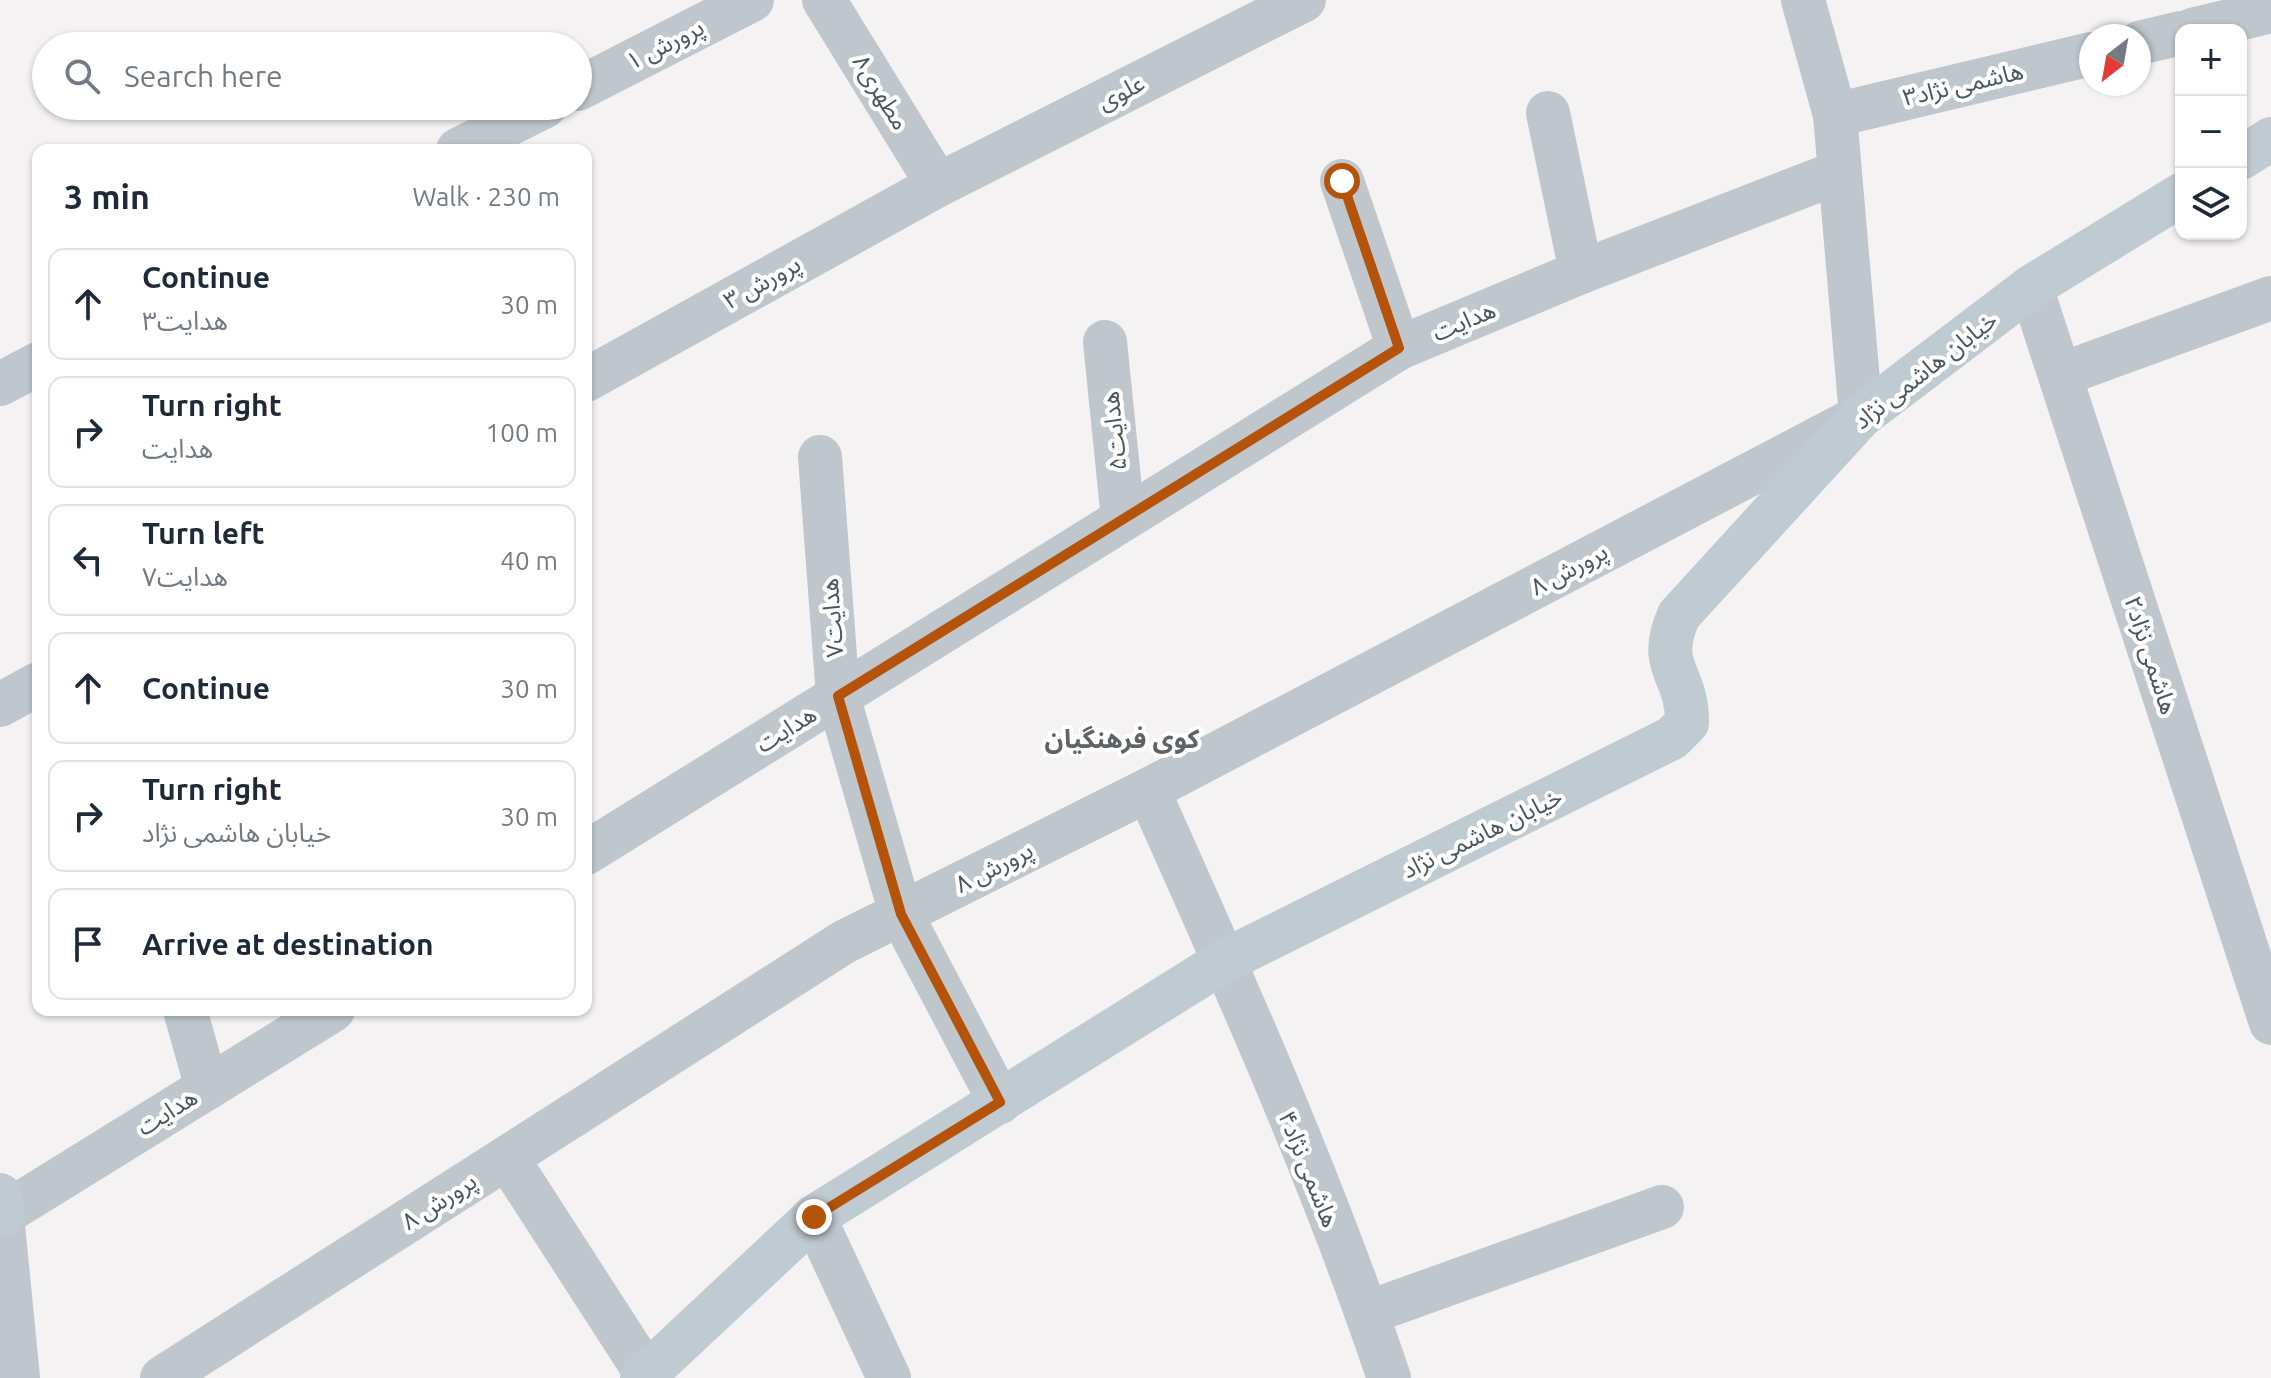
<!DOCTYPE html>
<html lang="en">
<head>
<meta charset="utf-8">
<style>
	body { margin:0; font-family:Ubuntu,"Noto Sans Arabic",sans-serif; background:#f2f2f3; color:#1f2937 }
	.controls { position:absolute; right:24px; top:24px; display:grid; overflow:hidden; border-radius:16px; box-shadow:0 2px 6px #0004 }
	.controls button { width:72px; height:72px; display:grid; place-items:center; padding:0; border:0; border-bottom:2px solid #e0e1e3; background:#fff; color:#1f2937; font:40px sans-serif }
	.compass { position:absolute; left:2079px; top:24px; width:72px; height:72px; border-radius:50%; background:#fff; box-shadow:0 2px 6px #0004; rotate:211deg }
	.stop { position:absolute; width:24px; height:24px; margin:-18px; border:6px solid #b45309; border-radius:50%; background:#fff }
	.stop.end { background:#b45309; border-color:#fff; box-shadow:0 2px 8px #0008 }
	.list { margin:0; padding:0; list-style:none }
	h2 { display:flex; justify-content:space-between; align-items:center; height:104px; margin:0; padding:0 32px; font-size:34px }
	h2 small { font-size:26px; font-weight:400; color:#747a83 }
	.list li { display:grid; grid-template-columns:52px 1fr auto; gap:24px; align-items:center; box-sizing:border-box; height:112px; margin:0 16px 16px; padding:0 16px; border:2px solid #e0e1e3; border-radius:16px }
	.list b { display:block; font-size:30px; white-space:nowrap }
	.list p { margin:0; font-size:26px; white-space:nowrap; color:#747a83 }
	.list em { font-size:26px; font-style:normal; color:#747a83 }
	.icon { flex:none; width:44px; height:44px; fill:none; stroke:currentColor; stroke-width:2; stroke-linecap:round; stroke-linejoin:round }
	.map { position:relative; flex:none; width:2271px; height:1378px; overflow:hidden }
	.search { position:absolute; background:#fff; box-shadow:0 2px 6px #0004; left:32px; top:32px; width:560px; height:88px; display:flex; align-items:center; gap:20px; box-sizing:border-box; padding:0 28px; border-radius:44px; color:#747a83; font-size:30px }
	.panel { position:absolute; background:#fff; box-shadow:0 2px 6px #0004; left:32px; top:144px; width:560px; height:872px; border-radius:16px }
	.map>svg:first-child { display:block }
</style>
</head>
<body>
<div class="map">
<svg width="2271" height="1378" viewBox="0 0 2271 1378">
	<rect width="100%" height="100%" fill="#f4f2f2"/>
	<g fill="none" stroke-linecap="round" stroke-linejoin="round">
		<g stroke="#bfc7cc" stroke-width="44">
			<polyline points="824,0 938,185"/>
			<polyline points="2192,30 2271,11"/>
			<polyline points="2139,43 2181,33"/>
			<polyline points="578,89 752,0"/>
			<polyline points="1548,113 1581,272"/>
			<polyline points="1835,115 2091,54"/>
			<polyline points="458,150 545,106"/>
			<polyline points="1342,181 1399,348"/>
			<polyline points="2031,287 2271,1023"/>
			<polyline points="1105,342 1123,519"/>
			<polyline points="2060,375 2271,298"/>
			<polyline points="586,380 938,185 1304,0"/>
			<polyline points="0,384 38,364"/>
			<polyline points="820,457 838,696 901,914 1000,1102"/>
			<polyline points="0,705 38,684"/>
			<path d="M1148,790c86,192 174,388 241,588"/>
			<polyline points="586,853 1399,348 1581,272 1839,172"/>
			<polyline points="185,1010 207,1088"/>
			<polyline points="507,1158 649,1378"/>
			<polyline points="2,1215 18,1378"/>
			<polyline points="0,1216 333,1010"/>
			<polyline points="814,1217 889,1378"/>
			<polyline points="1367,1313 1662,1207"/>
			<polyline points="162,1378 844,942 1148,790 1861,416 1835,115 1803,0"/>
		</g>
		<g stroke="#c0cad1" stroke-width="44">
			<polyline points="2241,158 2271,139"/>
			<polyline points="0,1195 2,1215"/>
			<path d="M642,1378l172,-161 410,-256 448,-223 15,-15c1,-51 -32,-54 -8,-108l182,-199 170,-129 150,-92"/>
		</g>
	</g>
	<g fill="none" stroke-linecap="round" stroke-linejoin="round">
		<polyline stroke="#b45309" stroke-width="10" points="814,1217 1000,1102 901,914 838,696 1399,348 1342,181"/>
	</g>
	<g text-anchor="middle" dominant-baseline="central" stroke-width="8" stroke-linejoin="round" paint-order="stroke">
		<g font-size="24" fill="#4b575d" stroke="#fff">
			<text transform="translate(665 44) rotate(-27)">پرورش ۱</text>
			<text transform="translate(1963 84) rotate(-13)">هاشمی نژاد۳</text>
			<text transform="translate(881 92) rotate(58)">مطهری۸</text>
			<text transform="translate(1121 92) rotate(-27)">علوی</text>
			<text transform="translate(762 282) rotate(-29)">پرورش ۳</text>
			<text transform="translate(1464 321) rotate(-23)">هدایت</text>
			<text transform="translate(1925 370) rotate(-38)">خیابان هاشمی نژاد</text>
			<text transform="translate(1114 431) rotate(-96)">هدایت۵</text>
			<text transform="translate(1569 569) rotate(-28)">پرورش ۸</text>
			<text transform="translate(832 618) rotate(-94)">هدایت۷</text>
			<text transform="translate(2151 655) rotate(72)">هاشمی نژاد۲</text>
			<text transform="translate(786 729) rotate(-32)">هدایت</text>
			<text transform="translate(1482 833) rotate(-26)">خیابان هاشمی نژاد</text>
			<text transform="translate(994 867) rotate(-27)">پرورش ۸</text>
			<text transform="translate(167 1112) rotate(-32)">هدایت</text>
			<text transform="translate(1309 1169) rotate(68)">هاشمی نژاد۴</text>
			<text transform="translate(439 1201) rotate(-33)">پرورش ۸</text>
		</g>
		<g font-size="26" font-weight="bold" fill="#5f6366" stroke="#fff">
			<text x="1122" y="738">کوی فرهنگیان</text>
		</g>
	</g>
</svg>
<div class="controls">
<button>+</button>
<button>−</button>
<button><svg class="icon" aria-label="layers" viewBox="0 0 24 24"><path d="M12 4l9 5-9 5-9-5zM3 14l9 5 9-5"/></svg></button>
</div>
<svg class="compass" viewBox="-18 -18 36 36"><path d="M0-13l5 13h-10z" fill="#e53935"/><path d="M0 13l5-13h-10z" fill="#747a83"/></svg>
<div class="stop" style="left:1342px;top:181px"></div>
<div class="stop end" style="left:814px;top:1217px"></div>
<div class="search"><svg class="icon" aria-label="search" viewBox="0 0 24 24"><circle cx="10" cy="10" r="6"/><path d="M15 15l6 6"/></svg>Search here</div>
<section class="panel">
<h2>3 min<small>Walk · 230 m</small></h2>
<ul class="list">
<li><svg class="icon" aria-label="ahead" viewBox="0 0 24 24"><path d="M12 20V5M6 11l6-6 6 6"/></svg><div><b>Continue</b><p>هدایت۳</p></div><em>30 m</em></li>
<li><svg class="icon" aria-label="right" viewBox="0 0 24 24"><path d="M7 20v-9h11M14 6l5 5-5 5"/></svg><div><b>Turn right</b><p>هدایت</p></div><em>100 m</em></li>
<li><svg class="icon" aria-label="left" viewBox="0 0 24 24"><path d="M17 20v-9H6M10 6l-5 5 5 5"/></svg><div><b>Turn left</b><p>هدایت۷</p></div><em>40 m</em></li>
<li><svg class="icon" aria-label="ahead" viewBox="0 0 24 24"><path d="M12 20V5M6 11l6-6 6 6"/></svg><div><b>Continue</b></div><em>30 m</em></li>
<li><svg class="icon" aria-label="right" viewBox="0 0 24 24"><path d="M7 20v-9h11M14 6l5 5-5 5"/></svg><div><b>Turn right</b><p>خیابان هاشمی نژاد</p></div><em>30 m</em></li>
<li><svg class="icon" aria-label="arrive" viewBox="0 0 24 24"><path d="M6 21V4h12l-3 4 3 4H6"/></svg><div><b>Arrive at destination</b></div></li>
</ul>
</section>
</div>
</body>
</html>
